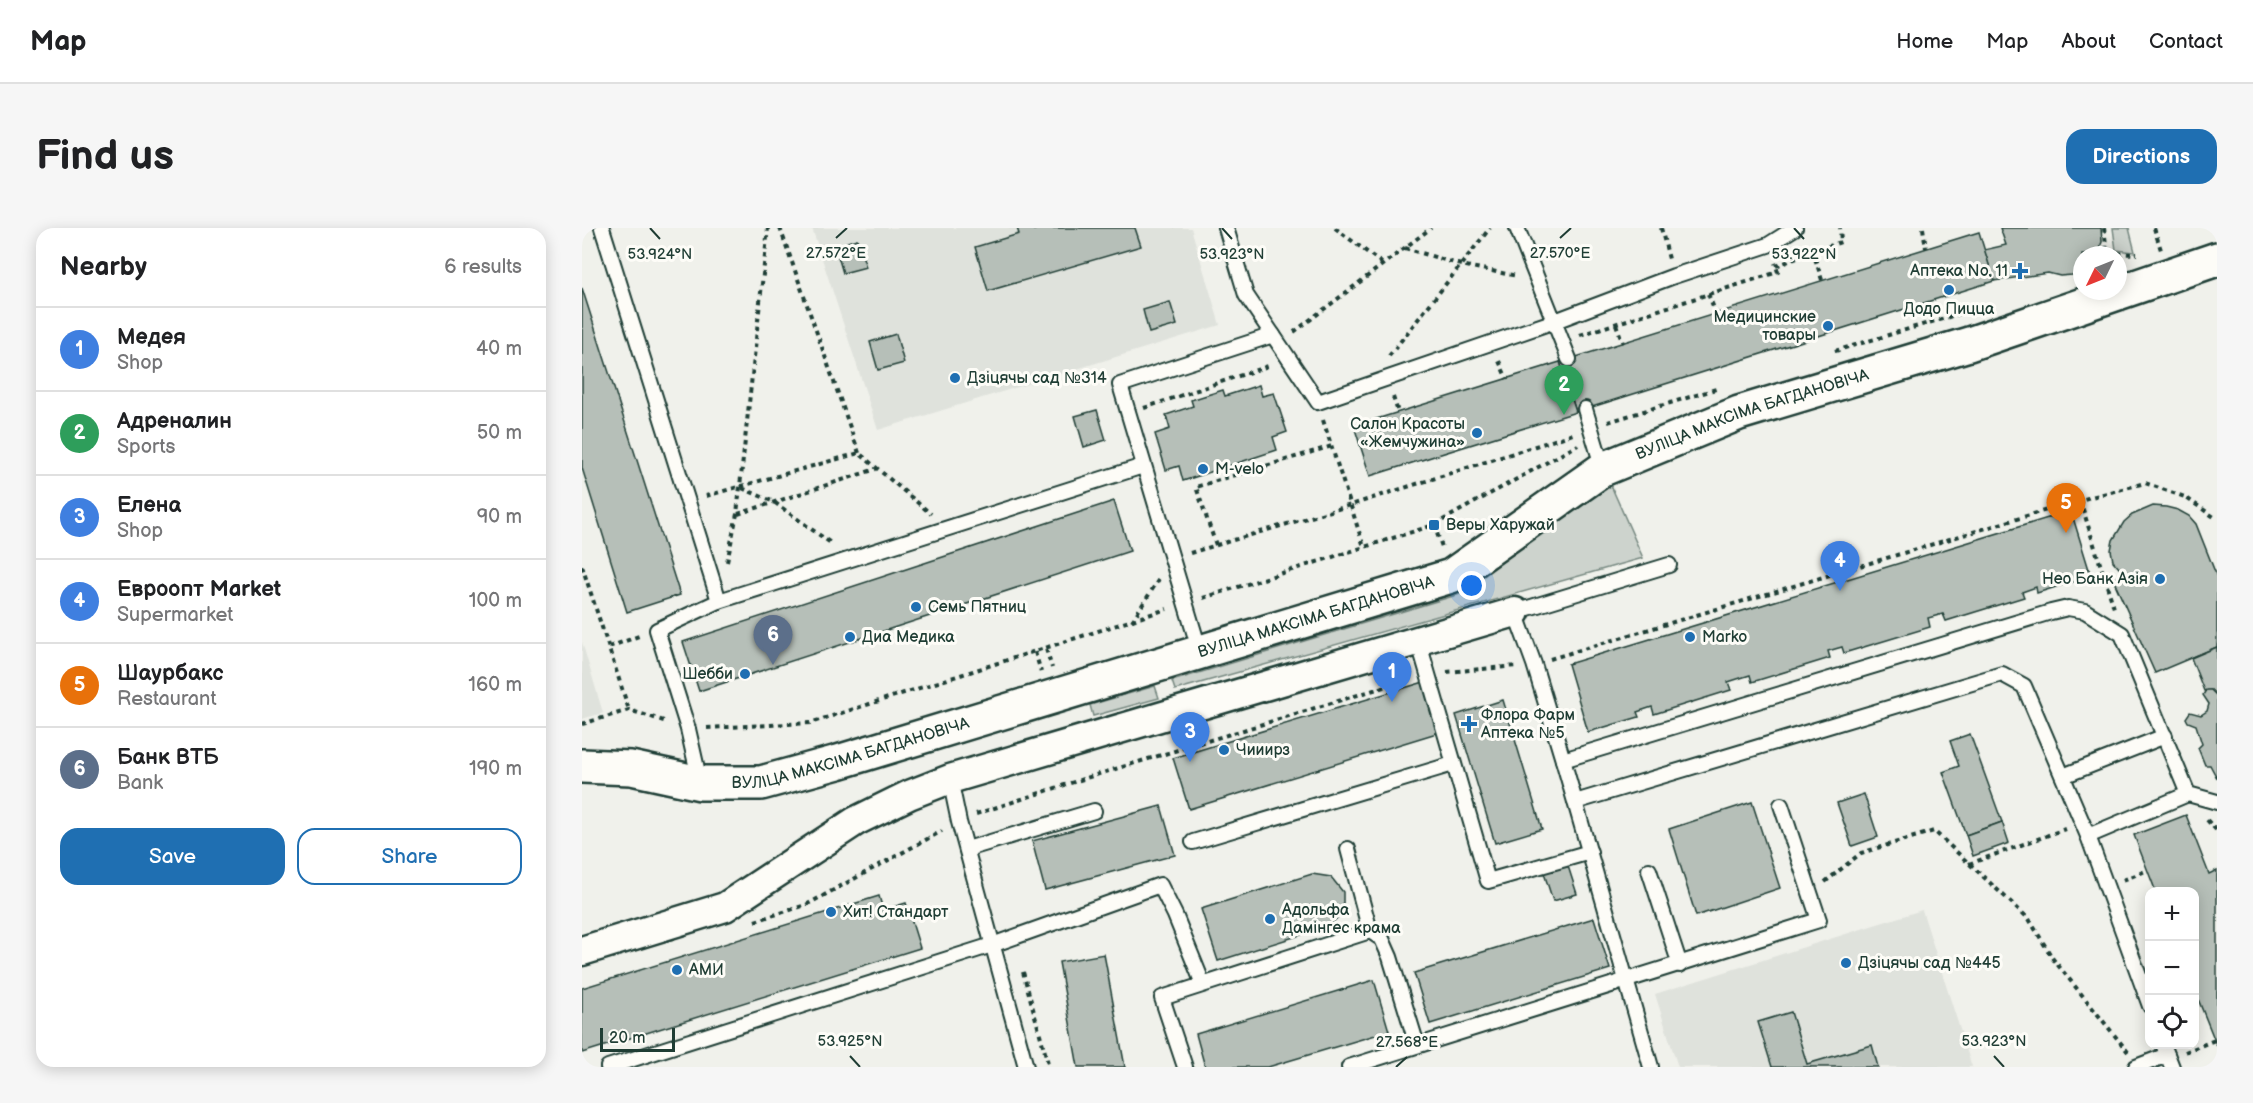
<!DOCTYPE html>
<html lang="en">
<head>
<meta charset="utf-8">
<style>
	body { margin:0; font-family:"Balsamiq Sans",sans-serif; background:#f6f6f6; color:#202124 }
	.controls { position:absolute; right:18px; bottom:18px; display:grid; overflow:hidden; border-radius:12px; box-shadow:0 3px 15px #0003 }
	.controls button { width:54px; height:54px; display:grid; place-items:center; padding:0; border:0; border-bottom:2px solid #e0e0e0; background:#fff; color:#202124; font:30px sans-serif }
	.compass { position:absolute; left:1491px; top:18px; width:54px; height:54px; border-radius:50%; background:#fff; box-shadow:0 3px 15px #0003; rotate:227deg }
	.scale { position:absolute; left:18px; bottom:15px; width:75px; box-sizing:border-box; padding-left:6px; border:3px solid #1f3d34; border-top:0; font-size:16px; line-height:21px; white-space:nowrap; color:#1f3d34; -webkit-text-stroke:4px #fdfcf7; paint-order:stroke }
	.you { position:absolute; left:890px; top:358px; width:21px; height:21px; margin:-15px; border:4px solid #fff; border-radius:50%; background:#1a73e8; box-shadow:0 0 0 9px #1a73e833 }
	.badge { display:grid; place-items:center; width:39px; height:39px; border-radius:50%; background:#1f6fb2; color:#fff; font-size:20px; font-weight:700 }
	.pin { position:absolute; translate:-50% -50px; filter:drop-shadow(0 2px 3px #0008) }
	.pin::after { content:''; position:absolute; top:32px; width:21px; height:18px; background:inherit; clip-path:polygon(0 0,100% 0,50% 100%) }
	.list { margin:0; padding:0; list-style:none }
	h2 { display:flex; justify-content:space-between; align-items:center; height:78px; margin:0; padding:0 24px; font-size:26px }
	h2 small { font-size:20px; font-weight:400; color:#757577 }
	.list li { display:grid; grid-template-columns:39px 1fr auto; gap:18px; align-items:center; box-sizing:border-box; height:84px; padding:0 24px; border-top:2px solid #e0e0e0 }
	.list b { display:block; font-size:22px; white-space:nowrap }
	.list p { margin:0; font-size:20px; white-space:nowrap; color:#757577 }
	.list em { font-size:20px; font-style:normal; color:#757577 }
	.actions { display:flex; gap:12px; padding:18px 24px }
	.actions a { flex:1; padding:14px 0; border:2px solid #1f6fb2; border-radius:18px; text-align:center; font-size:21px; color:#1f6fb2 }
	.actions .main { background:#1f6fb2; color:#fff }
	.icon { flex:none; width:33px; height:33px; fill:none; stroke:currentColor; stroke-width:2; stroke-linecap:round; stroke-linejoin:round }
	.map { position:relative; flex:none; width:1635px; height:839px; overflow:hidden; border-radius:18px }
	header { display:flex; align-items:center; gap:36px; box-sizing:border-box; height:84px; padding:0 30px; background:#fff; border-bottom:2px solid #e0e0e0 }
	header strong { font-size:28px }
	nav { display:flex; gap:33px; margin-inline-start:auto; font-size:21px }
	.intro { display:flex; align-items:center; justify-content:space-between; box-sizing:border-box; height:144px; padding:0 36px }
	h1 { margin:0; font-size:42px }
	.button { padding:15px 27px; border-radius:18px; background:#1f6fb2; color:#fff; font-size:21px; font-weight:700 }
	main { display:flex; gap:36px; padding:0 36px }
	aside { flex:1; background:#fff; border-radius:18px; box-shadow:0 3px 15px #0003 }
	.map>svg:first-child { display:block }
</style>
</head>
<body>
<header>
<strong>Map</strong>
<nav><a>Home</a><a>Map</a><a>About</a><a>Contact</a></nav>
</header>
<div class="intro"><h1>Find us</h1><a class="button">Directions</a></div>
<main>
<aside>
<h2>Nearby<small>6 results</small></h2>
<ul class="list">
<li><span class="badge" style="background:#3f7fe0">1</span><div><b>Медея</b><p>Shop</p></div><em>40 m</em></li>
<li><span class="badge" style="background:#2e9e5b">2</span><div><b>Адреналин</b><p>Sports</p></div><em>50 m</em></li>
<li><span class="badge" style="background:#3f7fe0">3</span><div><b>Елена</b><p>Shop</p></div><em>90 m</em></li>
<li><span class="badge" style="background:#3f7fe0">4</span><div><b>Евроопт Market</b><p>Supermarket</p></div><em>100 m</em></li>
<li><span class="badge" style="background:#e8710a">5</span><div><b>Шаурбакс</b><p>Restaurant</p></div><em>160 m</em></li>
<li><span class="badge" style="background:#5c6f8a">6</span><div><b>Банк ВТБ</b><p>Bank</p></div><em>190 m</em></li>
</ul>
<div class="actions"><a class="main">Save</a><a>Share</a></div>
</aside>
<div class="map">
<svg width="1635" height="839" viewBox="0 0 1635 839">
	<rect width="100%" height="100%" fill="#f0f1eb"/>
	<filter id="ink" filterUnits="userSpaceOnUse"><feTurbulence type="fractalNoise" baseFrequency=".0167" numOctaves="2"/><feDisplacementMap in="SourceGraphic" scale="12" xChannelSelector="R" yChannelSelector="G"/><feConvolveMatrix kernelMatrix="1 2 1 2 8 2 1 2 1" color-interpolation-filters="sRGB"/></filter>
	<g filter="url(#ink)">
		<g fill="#dfe2dc">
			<polygon points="230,0 609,0 638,97 296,202"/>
			<polygon points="0,414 21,485 0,491"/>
			<polygon points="1340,682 1390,839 1096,839 1073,766"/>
		</g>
		<g fill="#cdd3cd" stroke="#768880" stroke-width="1.5">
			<polygon points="1531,0 1547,0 1553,24 1534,22"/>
			<polygon points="1027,253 1061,330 593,462 590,453 878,366"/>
			<polygon points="573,458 577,470 511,488 508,477"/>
		</g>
		<g fill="#b6bfb8" stroke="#1f3d34" stroke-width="1.5">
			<polygon points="435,0 452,0 452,2 458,0 553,0 559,18 406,63 393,19 437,6"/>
			<polygon points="1418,0 1519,0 1520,14 1515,27 1500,27 1500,42 1490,47 1478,48 1466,45 1412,53 1402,22 1424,17"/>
			<polygon points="1397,4 1412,53 994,184 978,134"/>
			<polygon points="275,11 284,39 261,45 253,18"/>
			<polygon points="0,60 98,367 45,384 0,240"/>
			<polygon points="588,74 595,97 567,105 561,82"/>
			<polygon points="314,106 322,135 296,142 288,114"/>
			<polygon points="978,134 994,184 788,248 772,198"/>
			<polygon points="677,157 680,168 692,165 705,204 691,209 695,222 601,253 597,238 584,242 573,206 588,201 584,187 611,178 609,172 641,162 643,168"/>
			<polygon points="515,182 524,212 502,219 493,188"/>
			<polygon points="532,273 548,323 117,463 101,414"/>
			<polygon points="1571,278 1584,279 1596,282 1607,288 1614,296 1635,349 1635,419 1573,445 1531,351 1542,346 1531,333 1529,322 1531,312 1542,294 1550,287"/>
			<polygon points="1489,283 1509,348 1455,365 1454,359 1440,364 1442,369 1364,393 1361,386 1346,390 1348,399 1262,425 1260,419 1246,423 1248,430 1170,454 1168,447 1146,454 1149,462 1072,486 1070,479 1055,484 1057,489 1006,504 986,436"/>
			<polygon points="1635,419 1635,468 1629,462 1622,463 1609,430"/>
			<polygon points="842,454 858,504 607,581 591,530"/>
			<polygon points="1624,462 1629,462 1635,468 1635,550 1628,537 1623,537 1616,520 1620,516 1614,497 1606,494 1604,490 1608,484 1619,487 1625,483 1627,476 1621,467"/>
			<polygon points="921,472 960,601 913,615 874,487"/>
			<polygon points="1388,506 1420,594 1384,607 1361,544 1377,538 1368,513"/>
			<polygon points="1282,566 1296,609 1270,618 1255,575"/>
			<polygon points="1170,574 1198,660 1114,688 1087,601"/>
			<polygon points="579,578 593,627 463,662 450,613"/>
			<polygon points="1604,587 1627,646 1635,642 1635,818 1612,761 1612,664 1574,664 1552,607"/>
			<polygon points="1420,594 1427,615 1391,628 1384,607"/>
			<polygon points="985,635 995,666 971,673 961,642"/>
			<polygon points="730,646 749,649 761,664 761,684 747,698 636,733 619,681"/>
			<polygon points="297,668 301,682 324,675 338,720 0,825 0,760"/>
			<polygon points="1012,690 1028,741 848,796 832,745"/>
			<polygon points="522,726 543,839 496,839 477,734"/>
			<polygon points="792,752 807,803 686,839 623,839 614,806"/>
			<polygon points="1209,784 1225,836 1290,817 1296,839 1190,839 1176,794"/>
		</g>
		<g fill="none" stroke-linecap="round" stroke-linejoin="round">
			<defs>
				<g id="lane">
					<polyline points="20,0 137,373 75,402 106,501 118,554"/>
					<polyline points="644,0 664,67 736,174 973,93 1092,48 1186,17 1213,0"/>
					<polyline points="935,0 987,131"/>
					<polyline points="1003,181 1021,241"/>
					<polyline points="137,373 561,238"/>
					<polyline points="836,412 906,653 1008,624"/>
					<polyline points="618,424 538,157 691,107"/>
					<polyline points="981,532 1469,384 1486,380 1503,383 1540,406 1606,566 1635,574"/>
					<polyline points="1481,548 1583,508"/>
					<polyline points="368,551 377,594 444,839"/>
					<polyline points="993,574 1420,446 1442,458 1506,608"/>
					<polyline points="611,614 871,536"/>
					<polyline points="385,621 512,583"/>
					<polyline points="766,621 788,703"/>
					<polyline points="1067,642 1098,737"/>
					<polyline points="1568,778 1506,608 1606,566"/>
					<polyline points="1581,816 1590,839"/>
					<polyline points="26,839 410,717 578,657 593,687 621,756"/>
					<polyline points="603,839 580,770 788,703 800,711 808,729 835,817"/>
					<polyline points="767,839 1237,692 1199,577"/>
					<polyline points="1069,839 981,532 952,436 933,384 1087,337"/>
					<polyline points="1554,839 1585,827"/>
				</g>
				<polyline id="street" points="0,723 143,679 274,593 327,567 368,551 933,384"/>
				<g id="primary">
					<path id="s1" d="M0,538l49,2 69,15h61l77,-21 613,-186 152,-107 136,-56 230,-69 248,-85"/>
				</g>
			</defs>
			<use href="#lane" stroke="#1f3d34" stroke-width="18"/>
			<use href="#street" stroke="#1f3d34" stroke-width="33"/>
			<use href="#primary" stroke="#1f3d34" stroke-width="38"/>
			<g stroke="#1f3d34" stroke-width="4" stroke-dasharray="4.5 4.5" stroke-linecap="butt">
				<polyline points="198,0 277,225"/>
				<polyline points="753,0 801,36"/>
				<polyline points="1079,0 1087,31"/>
				<polyline points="1341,0 1344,20"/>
				<polyline points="1522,0 1525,25 1555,26"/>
				<polyline points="1572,0 1579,22"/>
				<polyline points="823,20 879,37 935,48"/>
				<polyline points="1194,38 1231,24"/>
				<polyline points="1240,52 1231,24 1259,14 1258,0"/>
				<polyline points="1126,66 1134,85"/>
				<polyline points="1034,96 1041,115"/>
				<polyline points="712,104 849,0"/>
				<polyline points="998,107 1196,44 1193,35"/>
				<polyline points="1253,123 1380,85"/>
				<polyline points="807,128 908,0"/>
				<polyline points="917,133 925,151"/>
				<polyline points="811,169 816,184"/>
				<polyline points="562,180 689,137"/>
				<polyline points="741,192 782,319"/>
				<polyline points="1026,194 1134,161"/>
				<polyline points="160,260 192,274 250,316"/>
				<polyline points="124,268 277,225 349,286"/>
				<polyline points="1498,272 1532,380"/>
				<polyline points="156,286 294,241"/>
				<polyline points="852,297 860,319"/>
				<polyline points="634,317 614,259 750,218"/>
				<polyline points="608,325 769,277 991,206"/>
				<polyline points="145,334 155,286 186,0"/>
				<polyline points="0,338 47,482"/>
				<polyline points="621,370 852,297 996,217"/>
				<polyline points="550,393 577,351"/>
				<polyline points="27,419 57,408"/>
				<polyline points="464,421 470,440"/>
				<polyline points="453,424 459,444"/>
				<polyline points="968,431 1498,272 1563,255 1603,269 1635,291"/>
				<polyline points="865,444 935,438"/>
				<polyline points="0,496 47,482 85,494"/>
				<polyline points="125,500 228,495 585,381"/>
				<polyline points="394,586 504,550 828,451"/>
				<polyline points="1625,592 1635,603"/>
				<polyline points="1387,636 1483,601"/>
				<polyline points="1541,652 1566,642"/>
				<polyline points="1243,654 1279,625 1352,603 1447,691 1471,731 1546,824"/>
				<polyline points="173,693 224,677 360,603"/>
				<polyline points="441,744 467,839"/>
				<polyline points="1603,824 1633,812"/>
			</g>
			<use href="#lane" stroke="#fdfcf7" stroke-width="14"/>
			<use href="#street" stroke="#fdfcf7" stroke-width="28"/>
			<use href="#primary" stroke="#fdfcf7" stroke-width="33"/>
		</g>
	</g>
	<path fill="none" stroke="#1f3d34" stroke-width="2" d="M68,0l10,11M640,0l10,11M1212,0l10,11M254,10l11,-10M978,10l11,-10M268,828l10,11M1412,828l10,11M814,839l11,-10"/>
	<g fill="#1f6fb2" stroke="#fdfcf7" stroke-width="2">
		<path d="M1435 34h6v6h6v6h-6v6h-6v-6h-6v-6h6z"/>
		<circle cx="1367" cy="62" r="6"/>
		<circle cx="1246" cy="98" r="6"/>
		<circle cx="373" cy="150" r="6"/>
		<circle cx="895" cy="205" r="6"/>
		<circle cx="621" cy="241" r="6"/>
		<rect x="846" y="291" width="12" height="12" rx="3"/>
		<circle cx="1578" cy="351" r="6"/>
		<circle cx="334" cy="379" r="6"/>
		<circle cx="268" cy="409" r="6"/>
		<circle cx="1108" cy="409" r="6"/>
		<circle cx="163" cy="446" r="6"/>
		<path d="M884 487h6v6h6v6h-6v6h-6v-6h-6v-6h6z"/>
		<circle cx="642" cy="522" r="6"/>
		<circle cx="249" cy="684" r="6"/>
		<circle cx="688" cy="691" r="6"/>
		<circle cx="1264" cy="735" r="6"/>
		<circle cx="95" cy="742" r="6"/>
	</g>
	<g text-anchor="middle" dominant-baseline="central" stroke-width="6" stroke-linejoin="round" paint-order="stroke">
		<g font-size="16" fill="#1f3d34" stroke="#fdfcf7" text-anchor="start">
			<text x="1426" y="43" text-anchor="end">Аптека No. 11</text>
			<text x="1367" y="81" text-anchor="middle">Додо Пицца</text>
			<text x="1234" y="89" text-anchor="end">Медицинские<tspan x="1234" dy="18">товары</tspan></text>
			<text x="385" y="150">Дзіцячы сад №314</text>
			<text x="883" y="196" text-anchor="end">Салон Красоты<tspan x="883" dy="18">«Жемчужина»</tspan></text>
			<text x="633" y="241">M-velo</text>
			<text x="864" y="297">Веры Харужай</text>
			<text x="1566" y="351" text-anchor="end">Нео Банк Азія</text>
			<text x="346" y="379">Семь Пятниц</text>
			<text x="280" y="409">Диа Медика</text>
			<text x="1120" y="409">Marko</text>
			<text x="151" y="446" text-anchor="end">Шебби</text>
			<text x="899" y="487">Флора Фарм<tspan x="899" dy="18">Аптека №5</tspan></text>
			<text x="654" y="522">Чииирз</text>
			<text x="700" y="682">Адольфа<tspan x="700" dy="18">Дамінгес крама</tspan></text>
			<text x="261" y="684">Хит! Стандарт</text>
			<text x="1276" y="735">Дзіцячы сад №445</text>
			<text x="107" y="742">АМИ</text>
		</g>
		<g font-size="16" fill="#1f3d34" stroke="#fdfcf7">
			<text stroke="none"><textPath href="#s1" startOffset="1246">ВУЛІЦА МАКСІМА БАГДАНОВІЧА</textPath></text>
			<text stroke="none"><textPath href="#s1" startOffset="760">ВУЛІЦА МАКСІМА БАГДАНОВІЧА</textPath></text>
			<text stroke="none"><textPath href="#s1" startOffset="274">ВУЛІЦА МАКСІМА БАГДАНОВІЧА</textPath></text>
		</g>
	</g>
	<g font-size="15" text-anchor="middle" fill="#1f3d34" stroke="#fdfcf7" stroke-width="6" stroke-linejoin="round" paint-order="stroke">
		<text x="254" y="30">27.572°E</text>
		<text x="978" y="30">27.570°E</text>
		<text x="78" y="31">53.924°N</text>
		<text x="650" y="31">53.923°N</text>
		<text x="1222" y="31">53.922°N</text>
		<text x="268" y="818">53.925°N</text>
		<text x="1412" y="818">53.923°N</text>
		<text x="825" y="819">27.568°E</text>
	</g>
</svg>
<div class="controls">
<button>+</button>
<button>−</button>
<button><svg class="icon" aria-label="locate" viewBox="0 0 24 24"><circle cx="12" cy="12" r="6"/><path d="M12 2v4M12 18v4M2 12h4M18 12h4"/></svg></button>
</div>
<svg class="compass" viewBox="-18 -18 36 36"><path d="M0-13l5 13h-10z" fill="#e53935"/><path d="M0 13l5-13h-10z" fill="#757577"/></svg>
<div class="scale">20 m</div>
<div class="you"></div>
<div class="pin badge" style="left:810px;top:474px;background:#3f7fe0">1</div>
<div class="pin badge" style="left:982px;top:187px;background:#2e9e5b">2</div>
<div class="pin badge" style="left:608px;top:534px;background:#3f7fe0">3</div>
<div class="pin badge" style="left:1258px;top:363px;background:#3f7fe0">4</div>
<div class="pin badge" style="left:1484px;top:305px;background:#e8710a">5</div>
<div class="pin badge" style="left:191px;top:437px;background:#5c6f8a">6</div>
</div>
</main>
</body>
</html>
